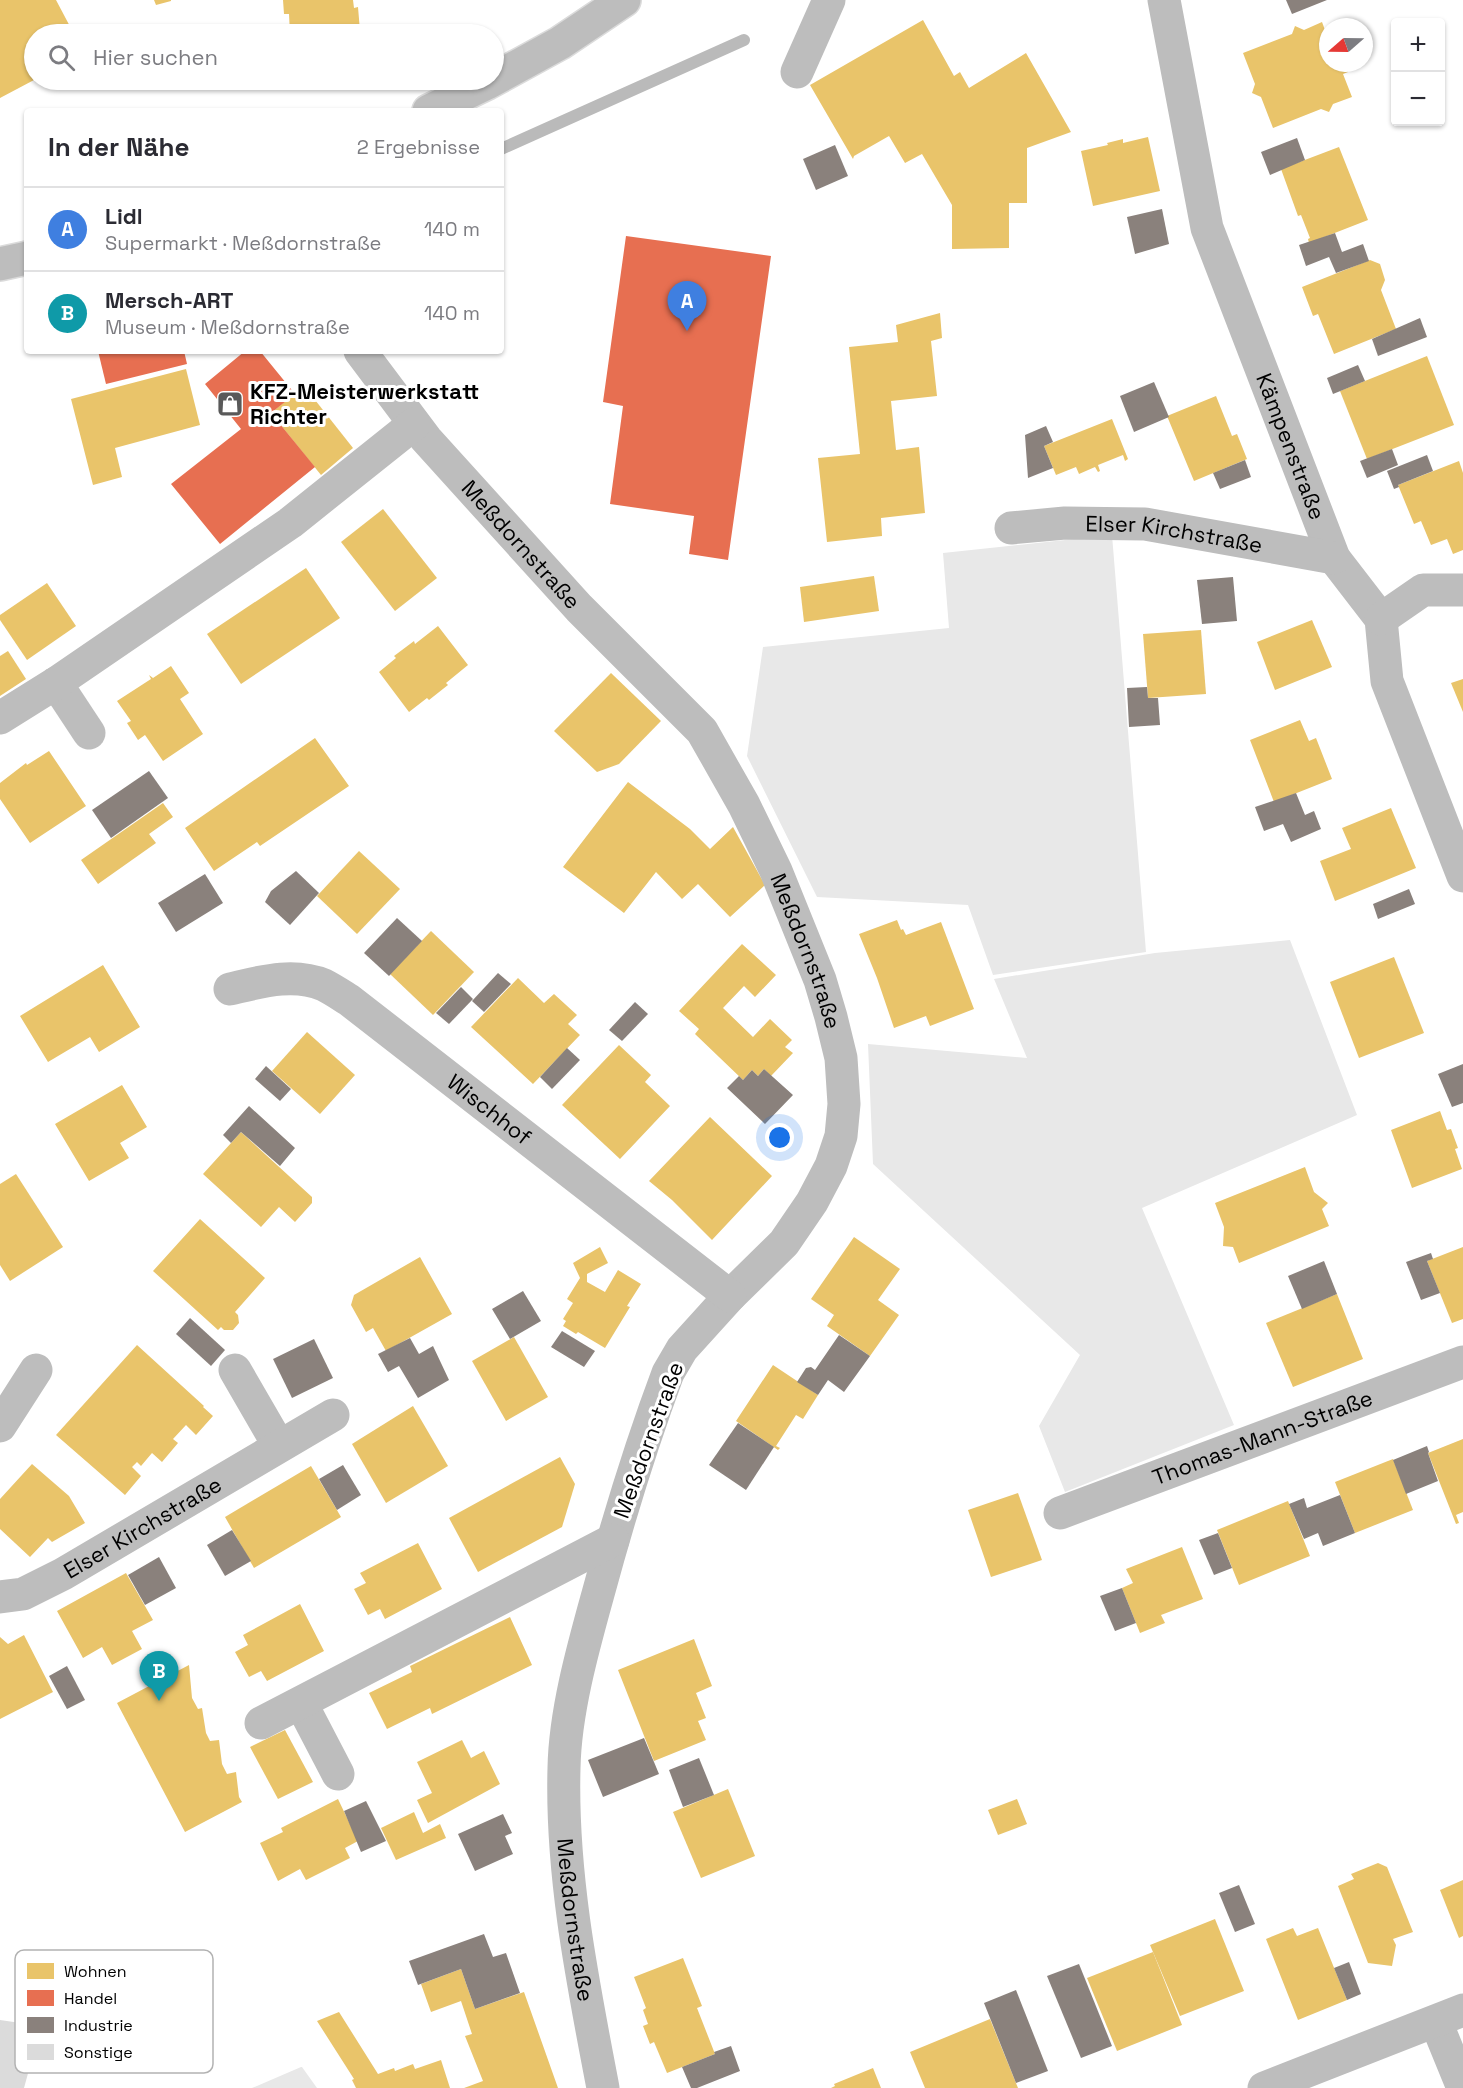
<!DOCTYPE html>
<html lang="de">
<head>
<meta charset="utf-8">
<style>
	body { margin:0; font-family:"Space Grotesk",sans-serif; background:#f2f2f3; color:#2b2b33 }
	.controls { position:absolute; right:18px; top:18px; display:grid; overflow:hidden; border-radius:6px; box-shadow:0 2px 4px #0004 }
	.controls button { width:54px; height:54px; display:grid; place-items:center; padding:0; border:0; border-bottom:2px solid #e1e1e2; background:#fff; color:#2b2b33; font:30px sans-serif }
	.compass { position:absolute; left:1319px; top:18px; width:54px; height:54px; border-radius:50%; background:#fff; box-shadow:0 2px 4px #0004; rotate:250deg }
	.you { position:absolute; left:780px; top:1138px; width:21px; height:21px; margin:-15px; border:4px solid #fff; border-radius:50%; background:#1a73e8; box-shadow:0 0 0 9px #1a73e833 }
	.badge { display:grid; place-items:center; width:39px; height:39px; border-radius:50%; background:#d93025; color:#fff; font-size:20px; font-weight:700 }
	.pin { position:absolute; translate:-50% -50px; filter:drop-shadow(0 2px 3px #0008) }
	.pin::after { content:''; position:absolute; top:32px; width:21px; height:18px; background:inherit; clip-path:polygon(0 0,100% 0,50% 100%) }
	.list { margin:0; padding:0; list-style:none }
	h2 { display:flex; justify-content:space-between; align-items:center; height:78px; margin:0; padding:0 24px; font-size:26px }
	h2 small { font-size:20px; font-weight:400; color:#7c7c81 }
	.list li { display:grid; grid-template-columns:39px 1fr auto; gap:18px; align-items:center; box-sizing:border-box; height:84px; padding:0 24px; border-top:2px solid #e1e1e2 }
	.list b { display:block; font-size:22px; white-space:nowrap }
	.list p { margin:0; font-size:20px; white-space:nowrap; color:#7c7c81 }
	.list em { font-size:20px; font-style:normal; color:#7c7c81 }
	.icon { flex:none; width:33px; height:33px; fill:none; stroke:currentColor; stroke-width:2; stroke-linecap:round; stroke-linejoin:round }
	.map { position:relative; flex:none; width:1463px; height:2088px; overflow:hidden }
	.search { position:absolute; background:#fff; box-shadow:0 2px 4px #0004; left:24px; top:24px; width:480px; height:66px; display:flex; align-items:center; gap:15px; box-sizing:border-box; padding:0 21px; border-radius:33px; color:#7c7c81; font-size:22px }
	.panel { position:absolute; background:#fff; box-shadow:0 2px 4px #0004; left:24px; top:108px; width:480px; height:246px; border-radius:6px }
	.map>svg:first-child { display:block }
</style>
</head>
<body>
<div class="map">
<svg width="1463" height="2088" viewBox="0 0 1463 2088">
	<rect width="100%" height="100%" fill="#fff"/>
	<g fill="#e8e8e8">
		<polygon points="1112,535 1146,952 993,975 968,905 817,897 747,756 763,647 949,628 943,553"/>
		<polygon points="1290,940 1357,1115 1142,1208 1234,1425 1065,1492 1039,1426 1080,1355 873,1164 868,1044 1027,1058 994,979 1155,953"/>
		<polygon points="302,2067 317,2088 252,2088 301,2067"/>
	</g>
	<g fill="#e9c46a">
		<polygon points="0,0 56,0 74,34 34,34 34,80 0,98"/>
		<polygon points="154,0 171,0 171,1 156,5"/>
		<polygon points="283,0 353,0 354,8 358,7 360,31 348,32 348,34 290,34 289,14 284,14"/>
		<polygon points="923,20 954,76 960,72 969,88 1026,53 1071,132 1027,148 1027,203 1009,203 1009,248 952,249 952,205 922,154 905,163 889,136 854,156 853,159 810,85"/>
		<polygon points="1322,22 1328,38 1328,63 1344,63 1348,72 1343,74 1352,97 1333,104 1329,112 1321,109 1273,128 1261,97 1252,93 1255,84 1243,53 1292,34 1295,26 1304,30"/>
		<polygon points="1148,137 1160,191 1093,206 1081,151 1108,145 1107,143 1123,139 1123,143"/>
		<polygon points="1339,147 1368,220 1309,243 1308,239 1310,238 1301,215 1298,216 1281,169"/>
		<polygon points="1370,260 1380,264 1385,280 1381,290 1396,329 1334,354 1318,314 1313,316 1302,287"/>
		<polygon points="940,313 942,338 931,341 937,396 891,401 896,450 919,447 925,513 881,518 882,536 827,542 818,458 860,454 849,347 898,342 896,325"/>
		<polygon points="1427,356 1454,425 1367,459 1340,391"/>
		<polygon points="186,369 200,425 115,448 122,477 93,485 71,399"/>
		<polygon points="304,386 353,448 321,475 271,413"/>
		<polygon points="1216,396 1232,436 1237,434 1247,459 1194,481 1167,416"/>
		<polygon points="1112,419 1128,459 1125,461 1123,455 1098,465 1100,471 1098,472 1095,467 1079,474 1076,467 1056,475 1044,446"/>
		<polygon points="1459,461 1463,473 1463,550 1453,554 1447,539 1431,545 1421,521 1414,524 1398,485"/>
		<polygon points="383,509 437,578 395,611 341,542"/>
		<polygon points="306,568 340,618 241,684 207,634"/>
		<polygon points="874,576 879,611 804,622 800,587"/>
		<polygon points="47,583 76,626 27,660 0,620 0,615"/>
		<polygon points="1312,620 1332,667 1275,690 1257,642"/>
		<polygon points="438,626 468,665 446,683 448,685 429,700 427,698 409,712 379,672 396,658 394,656 414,641 415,644"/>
		<polygon points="1201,630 1206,694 1148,698 1143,634"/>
		<polygon points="8,651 26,679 0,696 0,656"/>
		<polygon points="171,666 189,693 180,699 203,734 163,761 145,735 138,740 127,723 131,721 117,701 151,679 149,675 153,678"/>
		<polygon points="611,673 661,721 619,764 597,772 554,731"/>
		<polygon points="1463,679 1463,712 1451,683"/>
		<polygon points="1300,720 1309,741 1316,738 1332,779 1274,802 1250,740"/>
		<polygon points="315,738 349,786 260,846 257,842 214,871 185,828"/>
		<polygon points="49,751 86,806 30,843 0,799 0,783 26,763 27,765"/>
		<polygon points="628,782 690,829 710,849 733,827 765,885 730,917 698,884 682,899 656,872 624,913 563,867"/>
		<polygon points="163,803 173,817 149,834 156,843 98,884 81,860"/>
		<polygon points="1391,808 1416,868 1335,901 1320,861 1351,849 1342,828"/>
		<polygon points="359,851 400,889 357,934 317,896"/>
		<polygon points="897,920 901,930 903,929 906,935 941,922 974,1009 930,1026 926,1016 894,1028 877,978 859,934"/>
		<polygon points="431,931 474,972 433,1015 390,974"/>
		<polygon points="742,944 776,975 755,997 744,986 723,1008 753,1037 770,1019 792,1040 785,1047 793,1053 771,1076 764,1069 758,1076 752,1070 743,1080 695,1034 699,1029 679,1011"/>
		<polygon points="1394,957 1424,1033 1359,1058 1330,982"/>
		<polygon points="103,965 140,1027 99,1052 90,1037 48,1062 20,1016"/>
		<polygon points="518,978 544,1003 554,994 577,1015 568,1024 580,1035 533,1084 471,1027"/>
		<polygon points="307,1032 355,1075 320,1114 272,1071"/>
		<polygon points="619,1045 651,1075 645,1082 670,1106 620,1159 562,1105"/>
		<polygon points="122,1085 147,1127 120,1143 129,1158 89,1181 55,1124"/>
		<polygon points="1440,1111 1447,1130 1451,1129 1458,1148 1455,1149 1462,1169 1412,1188 1391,1130"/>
		<polygon points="710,1117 772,1176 712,1240 672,1200 649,1181"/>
		<polygon points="241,1132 312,1197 312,1203 295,1222 279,1207 261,1227 203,1174"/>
		<polygon points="1305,1167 1314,1192 1328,1203 1322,1209 1329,1226 1239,1263 1233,1247 1223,1246 1224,1227 1215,1203"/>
		<polygon points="16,1174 63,1247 10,1281 0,1265 0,1184"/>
		<polygon points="200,1219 265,1278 235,1312 238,1315 239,1323 233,1330 224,1330 221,1327 218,1330 153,1271"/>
		<polygon points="854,1237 900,1269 878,1300 899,1315 870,1356 827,1326 834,1315 811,1299"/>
		<polygon points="600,1247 608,1263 587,1274 587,1282 605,1292 618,1270 641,1284 627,1306 630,1307 605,1348 578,1332 576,1334 563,1326 566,1321 563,1319 573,1303 567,1299 580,1278 573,1263"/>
		<polygon points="1463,1247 1463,1319 1452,1323 1427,1261"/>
		<polygon points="420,1257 452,1314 386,1351 373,1328 366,1332 351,1305 354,1295"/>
		<polygon points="1337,1294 1363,1359 1293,1387 1266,1323"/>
		<polygon points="514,1337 548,1397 506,1421 472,1361"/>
		<polygon points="137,1345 204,1406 203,1407 213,1416 196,1435 186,1425 173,1439 178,1443 162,1462 152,1453 141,1466 137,1462 132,1467 141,1476 125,1495 56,1435"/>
		<polygon points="773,1365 818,1395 803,1419 796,1415 776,1446 780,1448 778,1450 736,1421"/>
		<polygon points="413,1406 448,1466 386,1503 352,1444"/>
		<polygon points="1463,1439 1463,1512 1456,1515 1459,1523 1456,1524 1428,1453"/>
		<polygon points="560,1457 575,1484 562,1527 478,1572 449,1518"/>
		<polygon points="1393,1459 1413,1510 1355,1533 1335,1482"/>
		<polygon points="32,1464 69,1496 85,1523 52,1542 48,1538 30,1557 0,1529 0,1499"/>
		<polygon points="311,1466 341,1517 254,1568 225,1517"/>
		<polygon points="1018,1493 1042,1560 991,1577 968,1510"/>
		<polygon points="1288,1501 1310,1556 1239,1585 1217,1530"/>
		<polygon points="418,1543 442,1589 385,1619 380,1609 368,1615 354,1589 366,1583 360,1573"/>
		<polygon points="1182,1547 1203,1599 1161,1615 1165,1623 1140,1633 1122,1588 1133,1583 1126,1569"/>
		<polygon points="126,1573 153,1620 132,1631 142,1649 112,1665 102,1647 83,1658 57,1611"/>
		<polygon points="300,1604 324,1651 267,1681 261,1671 249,1677 235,1652 248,1645 243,1635"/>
		<polygon points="510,1617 532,1665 432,1714 430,1708 387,1729 369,1693 412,1672 410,1666"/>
		<polygon points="24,1635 53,1692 0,1719 0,1637 8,1644"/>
		<polygon points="694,1639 712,1686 696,1693 706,1718 698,1721 706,1740 654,1761 618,1670"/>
		<polygon points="189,1665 192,1698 198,1709 202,1708 206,1733 210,1741 219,1740 222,1764 227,1774 236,1772 239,1797 242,1802 185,1832 117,1703"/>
		<polygon points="285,1730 313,1782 278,1799 250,1747"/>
		<polygon points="462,1740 471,1758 484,1751 500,1784 428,1823 417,1800 432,1793 417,1762"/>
		<polygon points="728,1789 755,1856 701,1878 673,1812"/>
		<polygon points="338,1799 358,1841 345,1848 350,1858 306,1880 300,1869 278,1881 260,1843 283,1832 281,1828"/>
		<polygon points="1017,1799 1027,1824 998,1835 988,1810"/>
		<polygon points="414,1812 423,1833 440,1824 446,1838 396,1860 381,1828"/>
		<polygon points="1378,1863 1387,1867 1413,1932 1393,1939 1396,1945 1392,1966 1368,1963 1338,1886 1354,1879 1351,1874"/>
		<polygon points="1463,1880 1463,1936 1459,1938 1440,1890"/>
		<polygon points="1215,1919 1244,1991 1180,2016 1150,1945"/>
		<polygon points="1293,1928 1297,1936 1318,1928 1347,2000 1298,2020 1266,1939"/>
		<polygon points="1153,1952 1182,2025 1117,2051 1087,1978"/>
		<polygon points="683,1958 702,2006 697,2008 715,2054 667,2073 654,2042 650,2044 643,2026 648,2024 643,2010 646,2008 634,1977"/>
		<polygon points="461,1969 475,2009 524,1992 558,2088 464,2088 483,2081 465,2036 472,2034 461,2001 431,2012 421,1984"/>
		<polygon points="339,2012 378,2074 394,2068 395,2071 413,2064 415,2069 441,2060 450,2088 356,2088 352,2080 354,2079 317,2021"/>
		<polygon points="990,2019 1018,2088 925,2088 910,2052"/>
		<polygon points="873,2068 881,2088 831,2088 835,2086 834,2084"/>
	</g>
	<g fill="#e76f51">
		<polygon points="626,236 771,256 728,560 689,554 694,516 610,504 623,406 603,402"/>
		<polygon points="98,351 184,351 187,364 106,384"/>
		<polygon points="245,351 260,351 295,394 271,413 315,467 220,544 171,484 241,429 205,384"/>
	</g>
	<g fill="#8a817c">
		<polygon points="1286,0 1327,0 1292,14"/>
		<polygon points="1297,138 1305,160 1270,175 1261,152"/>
		<polygon points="835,145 848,176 816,190 803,159"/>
		<polygon points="1162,209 1169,244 1135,254 1127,217"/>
		<polygon points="1335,233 1342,252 1363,244 1369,261 1336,273 1329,257 1306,266 1299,245"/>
		<polygon points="1420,318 1427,337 1378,356 1372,339"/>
		<polygon points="1358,365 1365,381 1333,394 1327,378"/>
		<polygon points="1154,382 1169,417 1134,432 1120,396"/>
		<polygon points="1046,426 1053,442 1044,446 1053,468 1028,478 1025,435"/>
		<polygon points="1392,449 1398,465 1367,478 1360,461"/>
		<polygon points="1427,455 1433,471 1398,485 1399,487 1394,489 1387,471"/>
		<polygon points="1245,460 1251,477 1220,489 1213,473"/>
		<polygon points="1233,577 1237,621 1202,624 1197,580"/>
		<polygon points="1147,687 1148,698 1158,698 1160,725 1129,727 1127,688"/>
		<polygon points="149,771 168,798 111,838 92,810"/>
		<polygon points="1296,793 1305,815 1314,811 1321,829 1291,842 1283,824 1264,831 1255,807"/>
		<polygon points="296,871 319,893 290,925 265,902 271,891"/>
		<polygon points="205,874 223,903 176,932 158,903"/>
		<polygon points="1409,889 1415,904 1378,919 1373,904"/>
		<polygon points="397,918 422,941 389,976 364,953"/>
		<polygon points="498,973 511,984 484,1012 472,1001"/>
		<polygon points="461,987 473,999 449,1024 436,1013"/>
		<polygon points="635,1002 648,1014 622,1041 609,1030"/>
		<polygon points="567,1048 580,1060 552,1089 540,1077"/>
		<polygon points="1463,1064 1463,1103 1452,1107 1438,1074"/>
		<polygon points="266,1066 291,1089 280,1101 255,1079"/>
		<polygon points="764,1069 793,1095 765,1124 727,1088 739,1076 743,1080 752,1070 758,1076"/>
		<polygon points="249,1106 295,1148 280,1166 241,1132 231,1143 223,1135"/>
		<polygon points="1431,1253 1433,1259 1427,1261 1440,1293 1421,1300 1406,1262"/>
		<polygon points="1324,1261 1337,1294 1302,1309 1288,1276"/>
		<polygon points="523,1291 541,1321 510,1339 492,1309"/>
		<polygon points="190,1318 225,1350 211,1366 176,1334"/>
		<polygon points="562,1331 595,1351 584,1367 551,1347"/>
		<polygon points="839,1335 870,1356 844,1392 828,1380 818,1395 797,1382 806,1368 811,1367 815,1370"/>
		<polygon points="410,1338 419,1354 433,1346 449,1380 418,1398 399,1366 388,1372 378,1354"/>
		<polygon points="314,1339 333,1378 292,1398 273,1359"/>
		<polygon points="738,1423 774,1447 746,1490 709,1465"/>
		<polygon points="1427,1446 1429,1452 1428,1453 1438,1481 1406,1494 1393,1460"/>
		<polygon points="343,1465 361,1495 337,1510 319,1479"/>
		<polygon points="1340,1495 1355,1533 1323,1546 1318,1533 1304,1539 1289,1504 1304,1498 1307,1508"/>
		<polygon points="232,1530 251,1561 225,1576 207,1545"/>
		<polygon points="1218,1533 1232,1568 1214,1575 1199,1540"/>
		<polygon points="159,1557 176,1588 145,1605 128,1575"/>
		<polygon points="1122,1588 1136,1623 1115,1631 1100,1596"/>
		<polygon points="67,1666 85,1700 67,1709 49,1676"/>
		<polygon points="644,1738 659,1774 603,1797 588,1760"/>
		<polygon points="699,1758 714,1795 683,1807 669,1770"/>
		<polygon points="366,1801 386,1841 361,1852 344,1811"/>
		<polygon points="503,1814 512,1833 505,1836 513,1854 475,1871 458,1834"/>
		<polygon points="1239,1885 1255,1924 1235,1932 1219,1893"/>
		<polygon points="484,1934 493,1957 506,1953 520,1993 475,2009 461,1969 418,1985 409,1961"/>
		<polygon points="1349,1962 1361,1994 1347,2000 1334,1968"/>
		<polygon points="1079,1964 1112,2046 1081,2058 1047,1976"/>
		<polygon points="1016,1990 1048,2071 1016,2083 984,2003"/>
		<polygon points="731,2046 740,2071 697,2088 691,2088 682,2067 715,2054 714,2052"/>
	</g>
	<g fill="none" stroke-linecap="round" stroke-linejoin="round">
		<polyline stroke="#bababa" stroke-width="12" points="501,149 744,40"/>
	</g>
	<polygon fill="#dbdbdb" points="0,2020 41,2026 24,2088 0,2088"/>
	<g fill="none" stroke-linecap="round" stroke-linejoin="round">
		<defs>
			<g id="major">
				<polyline points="429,111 487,83 560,43 624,0"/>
				<polyline points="0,264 27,258"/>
			</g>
		</defs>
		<use href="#major" stroke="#dbdbdb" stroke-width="36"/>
		<g stroke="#bdbdbd" stroke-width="33">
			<path id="s1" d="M1164,0l43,228 127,330 47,61 6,62 76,195"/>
			<polyline points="797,72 829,0"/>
			<path id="s2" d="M360,351l66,88 153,169 123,123 42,74 32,66 44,109 11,37 10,41 3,46 -3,32 -10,30 -19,36 -28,41 -54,53 -48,53 -14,24c-27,72 -50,147 -70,221 -15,54 -33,118 -34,174 -3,108 19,215 39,320"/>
			<path id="s3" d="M1011,528l54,-5 80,1 189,34"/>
			<polyline points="1381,619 1423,590 1463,590"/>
			<polyline points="56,683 89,733"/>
			<polyline points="0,718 56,683 290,523 414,424"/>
			<path id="s4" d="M230,989c30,-7 63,-17 94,-4 8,4 17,10 25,15l381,296"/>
			<polyline points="235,1370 279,1446"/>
			<polyline points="0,1426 36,1370"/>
			<path id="s5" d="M1060,1513l403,-151"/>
			<path id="s6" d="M0,1597l23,-3 40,-20 270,-159"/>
			<polyline points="301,1703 338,1774"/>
			<polyline points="261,1723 613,1540"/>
			<polyline points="1436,2022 1463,2088"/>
			<polyline points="1264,2088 1463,2010"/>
		</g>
		<use href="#major" stroke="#bdbdbd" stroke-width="33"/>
	</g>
	<defs>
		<symbol id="shop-square" viewBox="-11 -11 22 22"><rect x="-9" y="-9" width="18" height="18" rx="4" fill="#595959" stroke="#fff"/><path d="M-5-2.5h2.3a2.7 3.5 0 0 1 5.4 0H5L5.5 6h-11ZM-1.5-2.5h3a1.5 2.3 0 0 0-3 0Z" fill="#fff"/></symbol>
	</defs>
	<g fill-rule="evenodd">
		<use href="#shop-square" x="215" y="389" width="30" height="30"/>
	</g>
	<g text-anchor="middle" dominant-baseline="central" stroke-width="6" stroke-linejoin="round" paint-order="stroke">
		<g font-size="22" font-weight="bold" fill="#000" stroke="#fff" text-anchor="start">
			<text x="250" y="391">KFZ-Meisterwerkstatt<tspan x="250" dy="25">Richter</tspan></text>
		</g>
		<g font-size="22" fill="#000" stroke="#fff">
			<text stroke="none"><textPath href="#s1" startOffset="466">Kämpenstraße</textPath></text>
			<text stroke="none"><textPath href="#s3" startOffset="164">Elser Kirchstraße</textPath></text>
			<text stroke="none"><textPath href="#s2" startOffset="252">Meßdornstraße</textPath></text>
			<text stroke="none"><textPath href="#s2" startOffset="756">Meßdornstraße</textPath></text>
			<text stroke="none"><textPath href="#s4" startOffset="303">Wischhof</textPath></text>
			<text stroke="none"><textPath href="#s5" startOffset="216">Thomas-Mann-Straße</textPath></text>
			<text transform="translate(648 1440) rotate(-70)">Meßdornstraße</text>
			<text stroke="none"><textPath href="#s6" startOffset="160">Elser Kirchstraße</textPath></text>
			<text stroke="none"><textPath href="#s2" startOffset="1806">Meßdornstraße</textPath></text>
		</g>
	</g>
	<rect x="15" y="1950" width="198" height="123" rx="9" fill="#fff" stroke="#b2b2b2" stroke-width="1.5"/>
	<rect x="27" y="1963" width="27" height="16" fill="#e9c46a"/>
	<rect x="27" y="1990" width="27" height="16" fill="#e76f51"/>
	<rect x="27" y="2017" width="27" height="16" fill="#8a817c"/>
	<rect x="27" y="2044" width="27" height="16" fill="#dbdbdb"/>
	<g font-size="16" fill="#000">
		<text x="64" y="1977">Wohnen</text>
		<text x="64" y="2004">Handel</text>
		<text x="64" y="2031">Industrie</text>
		<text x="64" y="2058">Sonstige</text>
	</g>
</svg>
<div class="controls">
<button>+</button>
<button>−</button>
</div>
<svg class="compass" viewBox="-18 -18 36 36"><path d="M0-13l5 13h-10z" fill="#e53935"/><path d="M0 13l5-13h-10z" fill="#7c7c81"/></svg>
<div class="you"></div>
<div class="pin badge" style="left:687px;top:331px;background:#3f7fe0">A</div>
<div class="pin badge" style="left:159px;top:1701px;background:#0f9aa8">B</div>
<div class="search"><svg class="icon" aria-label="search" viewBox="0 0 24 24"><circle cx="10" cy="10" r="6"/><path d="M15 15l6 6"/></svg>Hier suchen</div>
<section class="panel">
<h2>In der Nähe<small>2 Ergebnisse</small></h2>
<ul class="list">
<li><span class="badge" style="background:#3f7fe0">A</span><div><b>Lidl</b><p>Supermarkt · Meßdornstraße</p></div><em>140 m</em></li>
<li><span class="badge" style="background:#0f9aa8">B</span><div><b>Mersch-ART</b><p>Museum · Meßdornstraße</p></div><em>140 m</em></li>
</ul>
</section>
</div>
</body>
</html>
